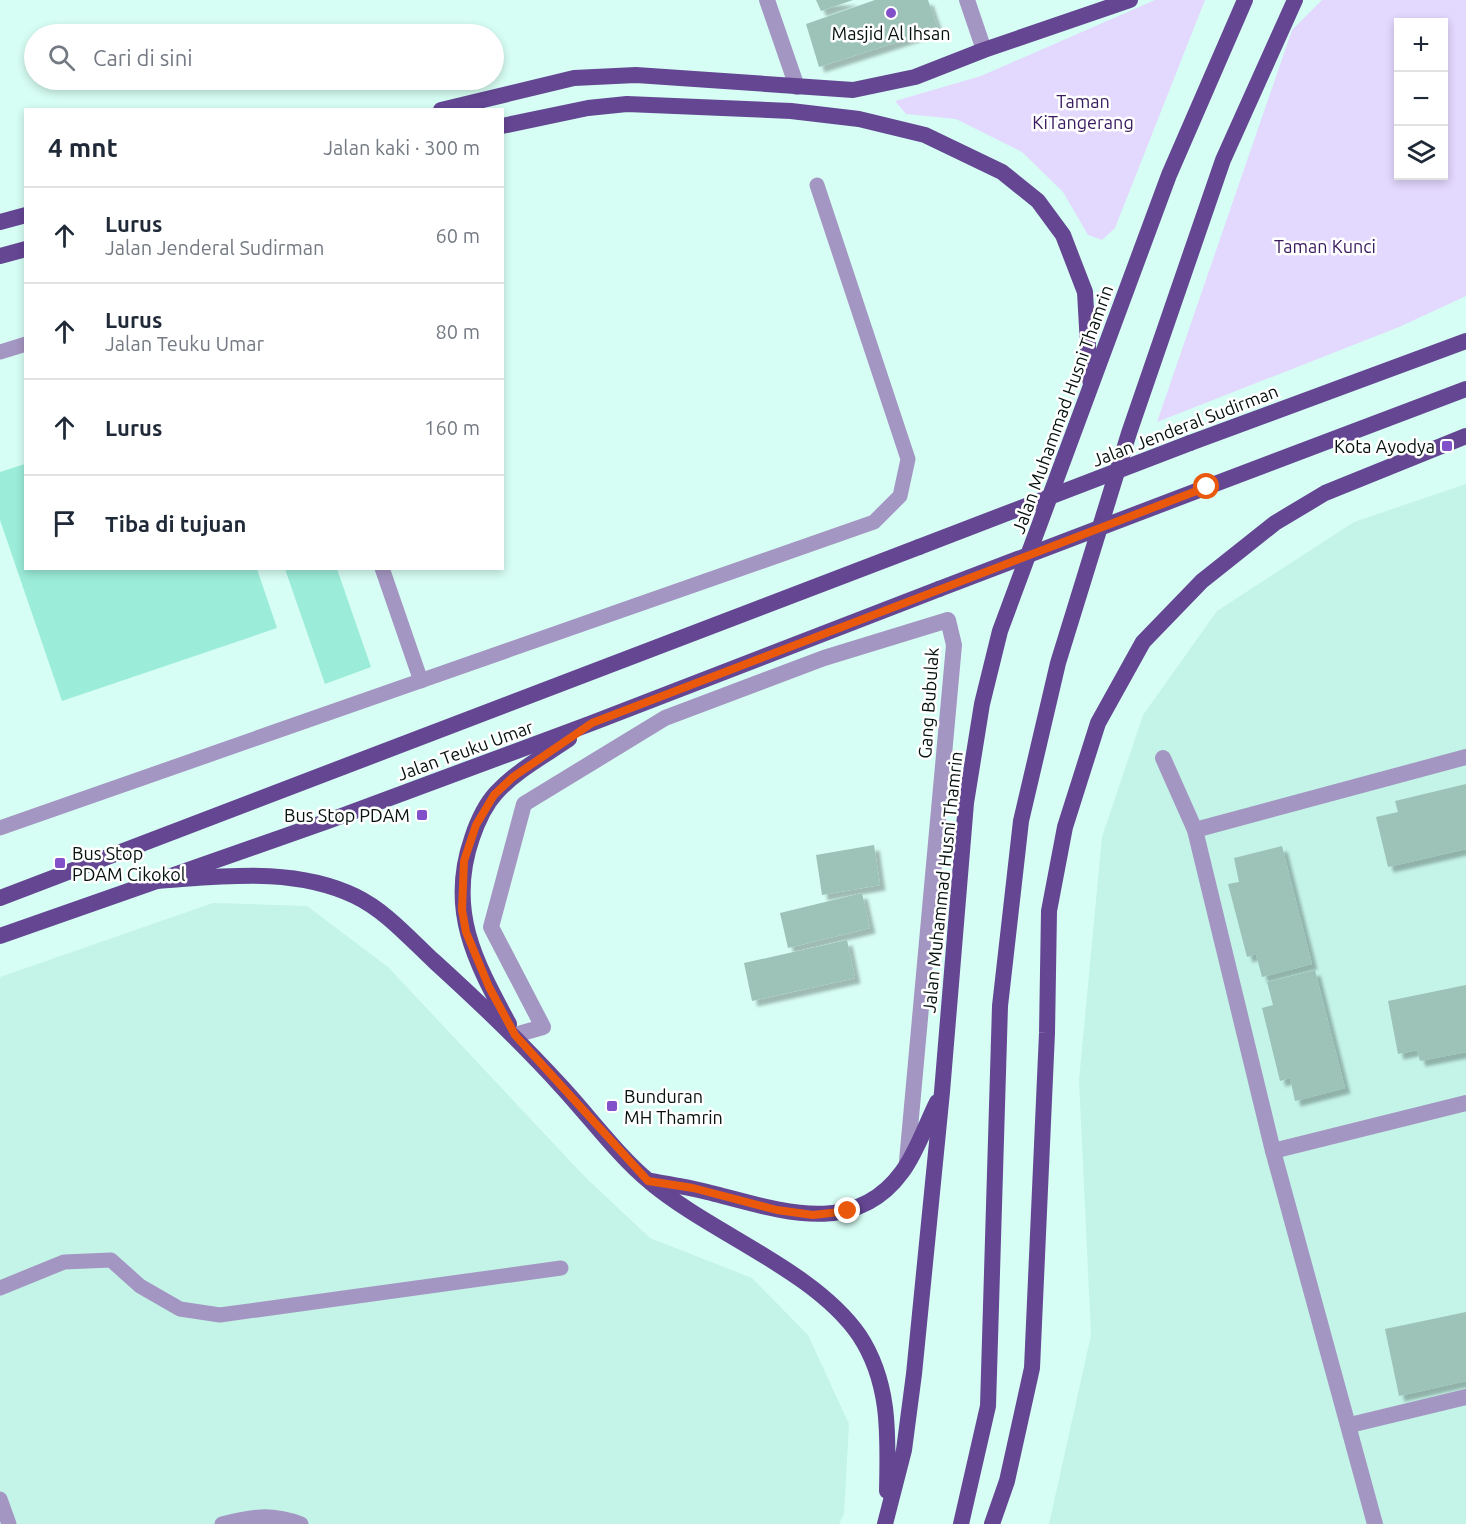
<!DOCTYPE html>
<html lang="id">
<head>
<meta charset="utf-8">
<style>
	body { margin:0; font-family:Ubuntu,sans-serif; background:#f2f2f3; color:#1f2937 }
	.controls { position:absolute; right:18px; top:18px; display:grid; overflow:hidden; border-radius:0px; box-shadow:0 3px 9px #0003 }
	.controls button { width:54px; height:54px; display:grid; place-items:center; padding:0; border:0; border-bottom:2px solid #e0e1e3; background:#fff; color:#1f2937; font:30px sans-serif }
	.stop { position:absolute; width:18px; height:18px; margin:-14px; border:4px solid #ea580c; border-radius:50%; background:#fff }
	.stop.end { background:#ea580c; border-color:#fff; box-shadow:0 2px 6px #0008 }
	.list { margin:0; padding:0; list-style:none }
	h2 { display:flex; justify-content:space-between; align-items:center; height:78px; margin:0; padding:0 24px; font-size:26px }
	h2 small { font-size:20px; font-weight:400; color:#747a83 }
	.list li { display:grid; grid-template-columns:39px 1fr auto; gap:18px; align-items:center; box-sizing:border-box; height:96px; padding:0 24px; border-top:2px solid #e0e1e3 }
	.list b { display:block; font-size:22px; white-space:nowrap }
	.list p { margin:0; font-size:20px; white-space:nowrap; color:#747a83 }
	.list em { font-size:20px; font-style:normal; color:#747a83 }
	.icon { flex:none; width:33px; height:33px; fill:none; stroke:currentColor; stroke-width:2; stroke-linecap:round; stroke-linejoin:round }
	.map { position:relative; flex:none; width:1466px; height:1524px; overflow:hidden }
	.search { position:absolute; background:#fff; box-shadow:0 3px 9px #0003; left:24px; top:24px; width:480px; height:66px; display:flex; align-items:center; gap:15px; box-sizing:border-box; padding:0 21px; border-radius:33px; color:#747a83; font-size:22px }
	.panel { position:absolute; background:#fff; box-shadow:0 3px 9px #0003; left:24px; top:108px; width:480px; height:462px; border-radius:0px }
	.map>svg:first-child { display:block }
</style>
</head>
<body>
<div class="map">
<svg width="1466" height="1524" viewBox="0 0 1466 1524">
	<defs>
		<filter id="shadow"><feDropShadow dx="5.5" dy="5.5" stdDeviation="1.5" flood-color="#0004"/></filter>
	</defs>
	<rect width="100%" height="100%" fill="#d7fef4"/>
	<g fill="#c4f3e7">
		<polygon points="1466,484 1466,1524 1049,1524 1091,1335 1079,1080 1102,837 1143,715 1217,611 1354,522"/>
		<polygon points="213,903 307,906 388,967 585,1177 650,1238 752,1278 808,1335 849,1424 844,1514 839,1524 0,1524 0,977"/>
	</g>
	<g fill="#e3d8fd" fill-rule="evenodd">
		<polygon points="1155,0 1205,0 1115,228 1102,240 1088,235 1063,192 1022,152 956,119 906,114 895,101 981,76"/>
		<path d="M1322,0h144v296l-67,31 -242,95 135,-392zM1398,22h46v154h-46z"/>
	</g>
	<g fill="#9becd9">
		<polygon points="25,464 26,568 257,569 277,628 62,701 0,520 0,472"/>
		<polygon points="285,569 337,569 371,667 325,684"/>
	</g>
	<g fill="#9dc2b8" filter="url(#shadow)">
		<polygon points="816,0 853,0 821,11"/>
		<polygon points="875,0 928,0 938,29 819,67 806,24"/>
		<polygon points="1466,784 1466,849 1388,867 1376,817 1398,812 1395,801"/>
		<polygon points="874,845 880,885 822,895 816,855"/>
		<polygon points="1282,846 1312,964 1262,977 1256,954 1247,957 1228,884 1239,882 1234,858"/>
		<polygon points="862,893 870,928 788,948 780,913"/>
		<polygon points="847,940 855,978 752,1001 744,963"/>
		<polygon points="1315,970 1345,1088 1295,1101 1290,1078 1280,1081 1262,1008 1273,1005 1267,982"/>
		<polygon points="1466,985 1466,1052 1420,1061 1417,1050 1398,1054 1388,1001"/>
		<polygon points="1466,1312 1466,1381 1399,1396 1385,1329"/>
	</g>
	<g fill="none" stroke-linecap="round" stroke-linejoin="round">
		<g stroke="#a496c2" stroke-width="15">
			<polyline points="0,352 26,344"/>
			<polyline points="382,568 421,681"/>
			<polyline points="0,828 874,522 900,496 908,459 817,185"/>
			<polyline points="0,1288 64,1262 111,1260 140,1286 180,1309 220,1315 561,1268"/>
			<polyline points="0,1499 9,1524"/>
			<path d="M222,1524c29,-8 50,-11 79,0"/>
		</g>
		<g stroke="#a496c2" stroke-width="16">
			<polyline points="767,0 797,87"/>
			<polyline points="967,0 984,50"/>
			<polyline points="1163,758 1195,830 1273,1151 1375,1524"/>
			<polyline points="1195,830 1466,757"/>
			<polyline points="515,1035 543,1027 491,927 524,804 665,718 824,658 948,620 954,645 907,1161"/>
			<polyline points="1273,1151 1466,1103"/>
			<polyline points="1350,1425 1466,1397"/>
		</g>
		<g stroke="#644693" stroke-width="16">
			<polyline points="441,110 574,78 636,75 853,90 915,77 984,50 1130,0"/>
			<polyline points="502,126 588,108 627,104 791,111 859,119 925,135 1002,172 1038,201 1063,235 1085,292 1090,380"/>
			<polyline points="0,222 26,215"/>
			<polyline points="0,256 26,249"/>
			<polyline points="1190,443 1466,341"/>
			<polyline points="1207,487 1466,389"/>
			<path d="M154,881c66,-4 138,-15 201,15 31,15 54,42 80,66 44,40 86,80 126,124 27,29 59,72 89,96 62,52 164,88 209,153 32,48 29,102 28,156"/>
			<polyline points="0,898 919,547"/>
			<polyline points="0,936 328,821 592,723 939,589"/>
			<path d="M509,1024c-34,-63 -62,-114 -37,-186 5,-15 13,-33 24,-45 20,-22 48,-37 73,-54"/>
			<path d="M652,1181c21,4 42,7 63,13 64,16 139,44 187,-22 15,-20 24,-48 35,-70"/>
			<polyline points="885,1524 904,1450 914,1374 942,1092 966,803 982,704 1000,631 1169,175 1245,0"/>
			<polyline points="961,1524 988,1406 1000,1006 1021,821 1058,663 1129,433 1223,160 1295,0"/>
			<polyline points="992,1524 1007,1481 1032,1368 1047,1033 1049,911 1065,827 1098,723 1143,642 1202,581 1275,523 1325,493 1466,436"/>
		</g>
		<g stroke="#644693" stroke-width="16">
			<polyline points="919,547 1190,443"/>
			<polyline points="939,589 1207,487"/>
		</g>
	</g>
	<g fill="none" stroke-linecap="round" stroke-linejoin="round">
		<polyline stroke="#ea580c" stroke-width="8" points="848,1211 813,1215 777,1210 693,1188 648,1181 515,1035 489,987 466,932 462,910 464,861 476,825 494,795 513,777 592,723 1207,487"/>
	</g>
	<g fill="#8251c9" stroke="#fff" stroke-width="2">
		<circle cx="891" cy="13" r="6"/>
		<rect x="1441" y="440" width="12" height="12" rx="3"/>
		<rect x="416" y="809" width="12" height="12" rx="3"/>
		<rect x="54" y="857" width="12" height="12" rx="3"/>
		<rect x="606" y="1100" width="12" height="12" rx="3"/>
	</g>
	<g text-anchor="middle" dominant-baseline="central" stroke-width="5" stroke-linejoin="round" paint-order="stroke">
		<g font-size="18" fill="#04110d" stroke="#fff" text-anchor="end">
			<text x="891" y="33" text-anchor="middle">Masjid Al Ihsan</text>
			<text x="1435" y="446">Kota Ayodya</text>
			<text x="410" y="815">Bus Stop PDAM</text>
			<text x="72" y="853" text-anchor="start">Bus Stop<tspan x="72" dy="21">PDAM Cikokol</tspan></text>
			<text x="624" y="1096" text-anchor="start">Bunduran<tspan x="624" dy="21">MH Thamrin</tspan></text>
		</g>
		<g font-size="18" fill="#381b5e" stroke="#fff">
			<text x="1083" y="101">Taman<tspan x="1083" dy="21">KiTangerang</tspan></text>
			<text x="1325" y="246">Taman Kunci</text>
		</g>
		<g font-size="18" fill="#04110d" stroke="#fff">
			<text transform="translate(1062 409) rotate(-70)">Jalan Muhammad Husni Thamrin</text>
			<text transform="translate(1185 425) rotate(-21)">Jalan Jenderal Sudirman</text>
			<text transform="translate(928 703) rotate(-86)">Gang Bubulak</text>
			<text transform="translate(465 750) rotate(-20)">Jalan Teuku Umar</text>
			<text transform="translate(942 882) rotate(-84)">Jalan Muhammad Husni Thamrin</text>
		</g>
	</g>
</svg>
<div class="controls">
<button>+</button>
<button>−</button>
<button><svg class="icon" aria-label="layers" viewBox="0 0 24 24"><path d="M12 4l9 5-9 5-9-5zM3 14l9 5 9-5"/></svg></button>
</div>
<div class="stop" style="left:1207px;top:487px"></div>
<div class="stop end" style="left:848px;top:1211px"></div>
<div class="search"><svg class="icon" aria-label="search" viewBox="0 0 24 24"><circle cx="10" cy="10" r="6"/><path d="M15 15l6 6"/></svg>Cari di sini</div>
<section class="panel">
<h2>4 mnt<small>Jalan kaki · 300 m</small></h2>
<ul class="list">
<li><svg class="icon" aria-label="ahead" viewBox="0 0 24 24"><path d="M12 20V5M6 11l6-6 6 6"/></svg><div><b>Lurus</b><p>Jalan Jenderal Sudirman</p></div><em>60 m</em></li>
<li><svg class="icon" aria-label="ahead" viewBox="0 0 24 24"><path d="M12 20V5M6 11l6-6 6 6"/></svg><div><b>Lurus</b><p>Jalan Teuku Umar</p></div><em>80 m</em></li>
<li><svg class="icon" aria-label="ahead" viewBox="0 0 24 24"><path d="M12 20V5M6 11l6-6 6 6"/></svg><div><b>Lurus</b></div><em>160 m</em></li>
<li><svg class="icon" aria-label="arrive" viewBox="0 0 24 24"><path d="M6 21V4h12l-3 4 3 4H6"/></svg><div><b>Tiba di tujuan</b></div></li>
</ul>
</section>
</div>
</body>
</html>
